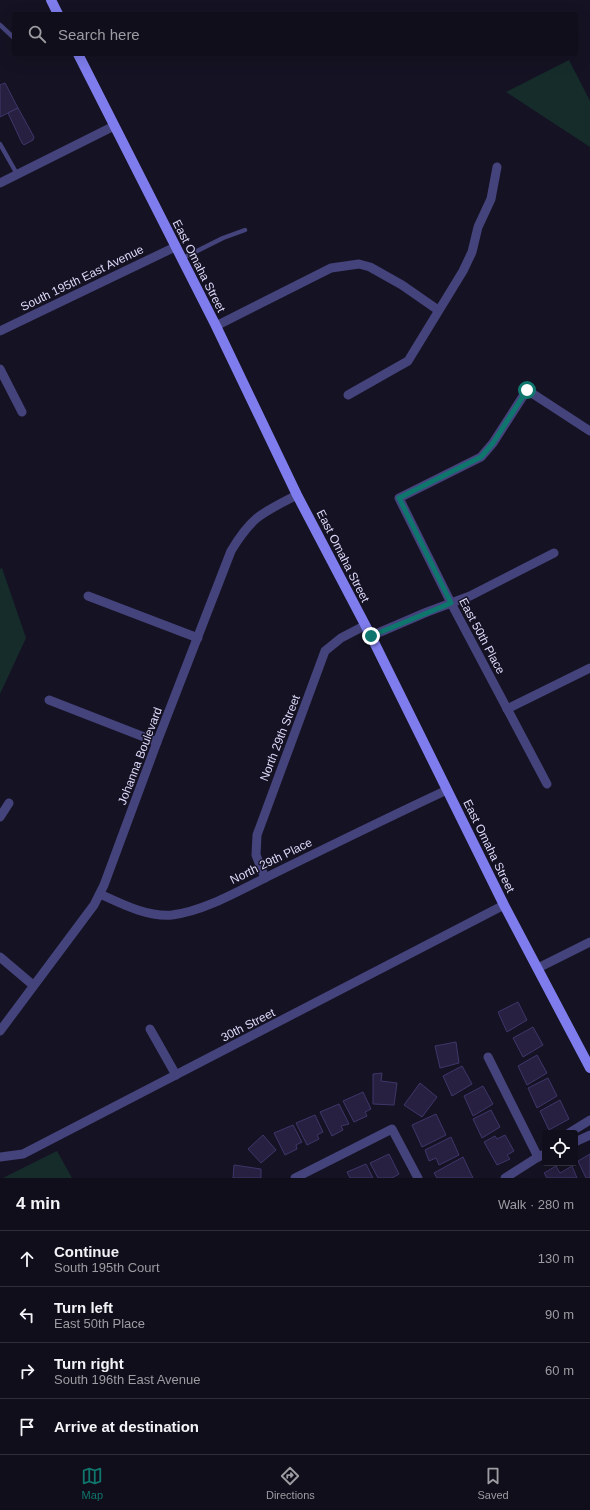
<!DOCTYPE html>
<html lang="en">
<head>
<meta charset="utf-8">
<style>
	body { margin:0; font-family:Helvetica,sans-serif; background:#1e1c27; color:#f1f3f6 }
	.controls { position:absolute; right:12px; bottom:12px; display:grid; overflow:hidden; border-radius:4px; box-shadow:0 4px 16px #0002 }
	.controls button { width:36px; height:36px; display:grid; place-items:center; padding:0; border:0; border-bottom:1px solid #302e39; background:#100e1a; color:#f1f3f6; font:20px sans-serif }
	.stop { position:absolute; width:12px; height:12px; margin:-9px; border:3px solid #0f766e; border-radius:50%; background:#fff }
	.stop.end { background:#0f766e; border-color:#fff; box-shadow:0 1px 4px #0008 }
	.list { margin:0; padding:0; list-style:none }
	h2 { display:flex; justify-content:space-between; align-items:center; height:52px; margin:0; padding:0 16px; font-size:17px }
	h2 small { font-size:13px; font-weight:400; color:#9c9ca2 }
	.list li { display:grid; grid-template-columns:26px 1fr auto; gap:12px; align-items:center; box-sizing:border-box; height:56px; padding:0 16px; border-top:1px solid #302e39 }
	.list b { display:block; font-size:15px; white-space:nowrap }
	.list p { margin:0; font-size:13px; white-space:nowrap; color:#9c9ca2 }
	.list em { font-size:13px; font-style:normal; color:#9c9ca2 }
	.icon { flex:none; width:22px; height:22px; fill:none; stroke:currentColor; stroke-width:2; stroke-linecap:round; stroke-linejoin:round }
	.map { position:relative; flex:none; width:590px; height:1178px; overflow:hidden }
	.search { position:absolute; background:#100e1a; box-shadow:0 4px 16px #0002; left:12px; right:12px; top:12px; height:44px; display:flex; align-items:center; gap:10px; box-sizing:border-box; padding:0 14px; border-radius:4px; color:#9c9ca2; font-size:15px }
	.sheet { height:276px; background:#100e1a }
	nav { display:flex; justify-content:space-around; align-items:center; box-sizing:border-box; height:56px; border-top:1px solid #302e39; background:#100e1a; font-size:11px; color:#9c9ca2 }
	nav a { display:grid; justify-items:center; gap:2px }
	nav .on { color:#0f766e }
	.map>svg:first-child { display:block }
</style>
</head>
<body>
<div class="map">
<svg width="590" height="1178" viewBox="0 0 590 1178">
	<rect width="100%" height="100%" fill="#151223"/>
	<g fill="#162c2b">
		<polygon points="569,60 590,101 590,147 506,92"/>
		<polygon points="2,568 26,638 0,694 0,569"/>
		<polygon points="57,1151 72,1178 3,1178"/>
	</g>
	<g fill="#272041" stroke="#3f366a">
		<polygon points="5,83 18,108 0,117 0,85"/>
		<polygon points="18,108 34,137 33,140 24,145 22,143 8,113"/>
		<polygon points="518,1002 527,1020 507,1032 498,1012"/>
		<polygon points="533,1027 543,1045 523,1057 513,1038"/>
		<polygon points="456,1042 459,1063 440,1068 435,1046"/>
		<polygon points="537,1055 547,1073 527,1085 518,1066"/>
		<polygon points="462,1066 472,1084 452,1096 443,1076"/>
		<polygon points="382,1073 381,1081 397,1083 394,1105 373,1104 373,1074"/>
		<polygon points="548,1078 557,1096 537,1108 528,1088"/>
		<polygon points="420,1083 437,1097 422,1117 404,1105"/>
		<polygon points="483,1086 493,1104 473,1116 464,1096"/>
		<polygon points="363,1092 371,1109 365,1112 367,1116 354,1122 343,1101"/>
		<polygon points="560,1100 569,1119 549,1130 540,1111"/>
		<polygon points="339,1104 349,1124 341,1126 343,1130 332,1136 320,1112"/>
		<polygon points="491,1110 500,1127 482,1138 473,1119"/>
		<polygon points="436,1114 446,1135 422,1147 412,1125"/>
		<polygon points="315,1115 323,1132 317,1135 319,1139 307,1145 296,1123"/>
		<polygon points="293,1125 302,1142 296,1145 297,1149 285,1155 274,1133"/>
		<polygon points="263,1135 276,1150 261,1163 248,1149"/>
		<polygon points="505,1135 514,1151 507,1155 510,1159 497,1165 484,1142 495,1136 497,1139"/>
		<polygon points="451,1137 459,1155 439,1165 436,1158 429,1161 425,1150"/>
		<polygon points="389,1154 399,1174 392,1178 378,1178 370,1163"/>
		<polygon points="590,1154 590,1178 586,1178 578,1161"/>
		<polygon points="463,1157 473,1178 437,1178 434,1173"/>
		<polygon points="366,1164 373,1178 350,1178 347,1172"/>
		<polygon points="234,1165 261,1169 261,1178 233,1178"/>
		<polygon points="556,1166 560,1173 572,1166 577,1178 547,1178 544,1173"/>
	</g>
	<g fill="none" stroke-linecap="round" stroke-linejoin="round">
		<g stroke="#45437c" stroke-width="4.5">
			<polyline points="0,25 14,38"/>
			<polyline points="0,144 17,174"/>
			<polyline points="181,259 223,238 245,230"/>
		</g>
		<g stroke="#45437c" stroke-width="9">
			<polyline points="0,183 114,126"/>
			<polyline points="216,326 331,268 359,264 370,267 402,285 438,310"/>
			<polyline points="0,331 175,247"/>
			<polyline points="0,369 22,412"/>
			<polyline points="348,395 408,361 463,271 472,252 478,227 491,199 497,167"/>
			<polyline points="88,596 198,638"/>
			<polyline points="371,636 427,612 470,596 554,553"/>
			<polyline points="49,700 157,742"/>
			<polyline points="507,709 590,668"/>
			<polyline points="547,784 451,603 399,498 481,457 493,443 527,390 590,431"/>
			<polyline points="0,817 9,803"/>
			<polyline points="265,878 256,855 257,835 325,651 341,638 364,626"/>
			<path d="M100,894c22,10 47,23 72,21 34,-4 72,-27 103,-42 57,-28 114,-56 172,-83"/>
			<polyline points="0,957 33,985"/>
			<polyline points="538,968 590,942"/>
			<polyline points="150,1029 176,1075"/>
			<path d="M0,1031l94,-126 10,-20 53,-143 74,-191c21,-35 31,-38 66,-56"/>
			<polyline points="488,1057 538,1157 545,1154"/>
			<polyline points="569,1133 590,1120"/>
			<polyline points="575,1142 590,1135"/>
			<polyline points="0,1157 23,1154 504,905"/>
			<polyline points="295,1178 392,1129 418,1178"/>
			<polyline points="505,1178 538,1157"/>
		</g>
		<g stroke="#7f7ded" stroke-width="10">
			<polyline points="51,0 58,14"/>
			<polyline points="78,54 216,326 297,495 371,636 504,905 590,1068"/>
		</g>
	</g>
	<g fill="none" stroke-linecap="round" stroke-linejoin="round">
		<polyline stroke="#0f766e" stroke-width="5" points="371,636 451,603 399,498 481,457 493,443 527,390"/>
	</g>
	<g text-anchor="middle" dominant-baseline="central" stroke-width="3" stroke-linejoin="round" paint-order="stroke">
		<g font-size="12" fill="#dcd9fa" stroke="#151223">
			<text transform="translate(199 266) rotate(63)">East Omaha Street</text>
			<text transform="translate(82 278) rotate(-26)">South 195th East Avenue</text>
			<text transform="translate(343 556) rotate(63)">East Omaha Street</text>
			<text transform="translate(482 636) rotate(62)">East 50th Place</text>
			<text transform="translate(280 738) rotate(-69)">North 29th Street</text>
			<text transform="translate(140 756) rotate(-69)">Johanna Boulevard</text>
			<text transform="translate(489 846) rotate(64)">East Omaha Street</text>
			<text transform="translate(271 861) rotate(-26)">North 29th Place</text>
			<text transform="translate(248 1025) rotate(-27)">30th Street</text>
		</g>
	</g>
</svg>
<div class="controls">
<button><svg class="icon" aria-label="locate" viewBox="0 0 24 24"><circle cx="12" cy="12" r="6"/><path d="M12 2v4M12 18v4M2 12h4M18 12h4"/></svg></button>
</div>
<div class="stop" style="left:527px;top:390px"></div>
<div class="stop end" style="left:371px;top:636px"></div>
<div class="search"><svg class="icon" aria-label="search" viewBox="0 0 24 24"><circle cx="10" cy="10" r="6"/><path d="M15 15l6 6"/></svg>Search here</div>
</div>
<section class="sheet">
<h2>4 min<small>Walk · 280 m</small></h2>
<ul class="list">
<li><svg class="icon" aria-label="ahead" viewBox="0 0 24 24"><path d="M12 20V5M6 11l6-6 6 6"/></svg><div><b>Continue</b><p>South 195th Court</p></div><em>130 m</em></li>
<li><svg class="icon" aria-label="left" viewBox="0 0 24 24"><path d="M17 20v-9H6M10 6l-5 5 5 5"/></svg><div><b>Turn left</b><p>East 50th Place</p></div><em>90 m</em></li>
<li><svg class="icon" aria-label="right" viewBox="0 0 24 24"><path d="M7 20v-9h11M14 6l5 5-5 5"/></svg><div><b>Turn right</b><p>South 196th East Avenue</p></div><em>60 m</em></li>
<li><svg class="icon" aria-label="arrive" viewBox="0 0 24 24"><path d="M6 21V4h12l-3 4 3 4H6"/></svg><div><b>Arrive at destination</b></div></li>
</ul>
</section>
<nav>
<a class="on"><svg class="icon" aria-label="map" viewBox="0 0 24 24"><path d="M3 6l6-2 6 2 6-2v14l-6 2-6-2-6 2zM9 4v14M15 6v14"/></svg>Map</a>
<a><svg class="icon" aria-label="directions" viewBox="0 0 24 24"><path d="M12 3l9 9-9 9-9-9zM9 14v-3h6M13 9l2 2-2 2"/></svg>Directions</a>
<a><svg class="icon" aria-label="saved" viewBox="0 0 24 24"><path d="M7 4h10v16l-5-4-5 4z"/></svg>Saved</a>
</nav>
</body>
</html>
